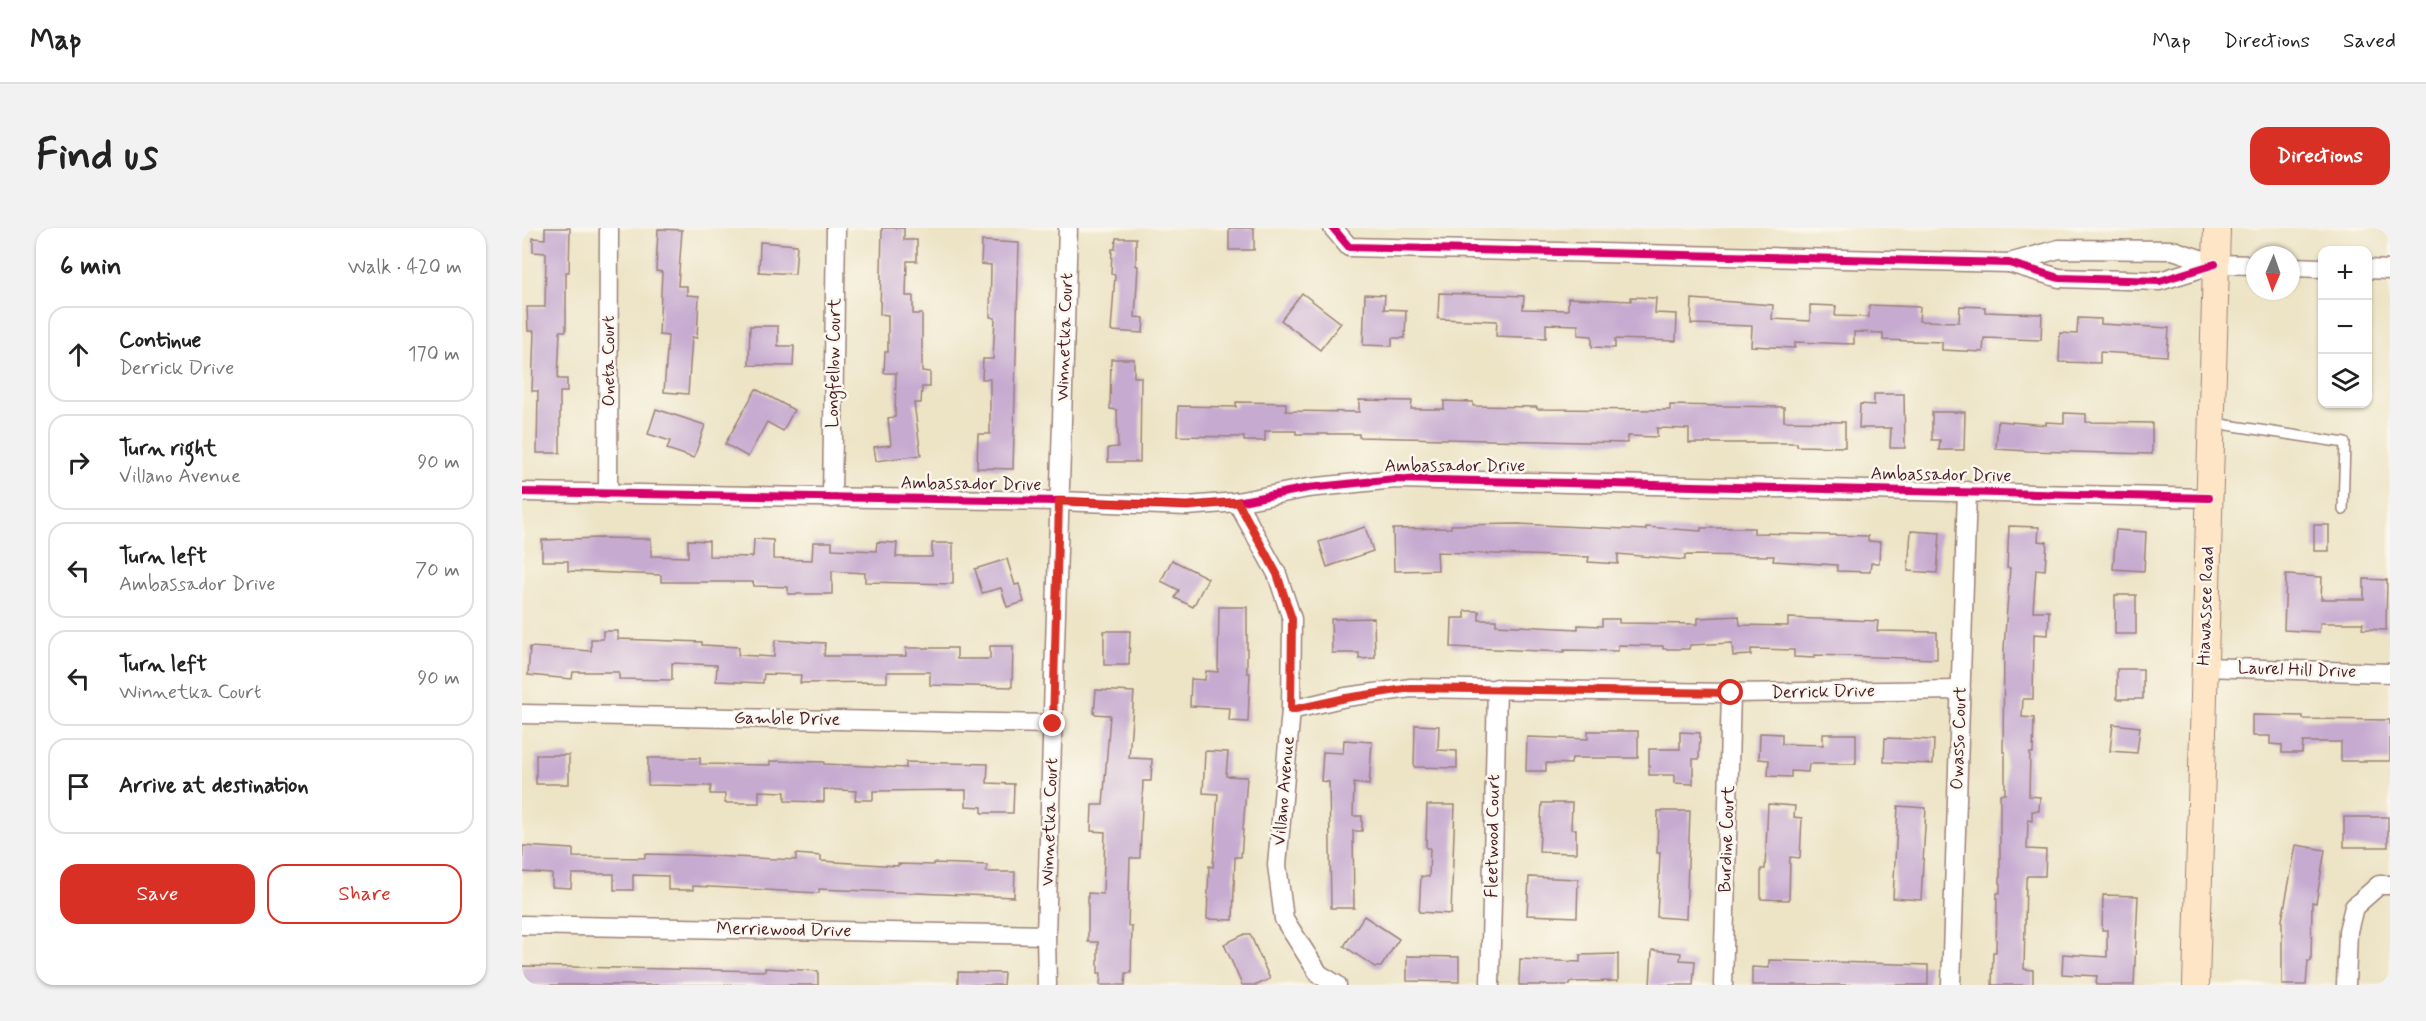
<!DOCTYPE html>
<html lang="en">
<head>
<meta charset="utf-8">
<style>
	body { margin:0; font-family:Mynerve,sans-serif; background:#f2f2f2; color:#222 }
	.controls { position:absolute; right:18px; top:18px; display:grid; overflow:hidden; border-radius:12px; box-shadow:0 2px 4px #0004 }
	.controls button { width:54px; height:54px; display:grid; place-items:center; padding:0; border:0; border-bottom:2px solid #e0e0e0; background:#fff; color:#222; font:30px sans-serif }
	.compass { position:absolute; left:1724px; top:18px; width:54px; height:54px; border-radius:50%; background:#fff; box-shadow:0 2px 4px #0004; rotate:182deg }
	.stop { position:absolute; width:18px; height:18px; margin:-14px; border:4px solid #d93025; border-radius:50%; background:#fff }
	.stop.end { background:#d93025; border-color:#fff; box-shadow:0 2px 6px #0008 }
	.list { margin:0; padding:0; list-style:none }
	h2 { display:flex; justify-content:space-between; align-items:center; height:78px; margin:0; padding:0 24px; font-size:26px }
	h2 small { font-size:20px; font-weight:400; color:#767676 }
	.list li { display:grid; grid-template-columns:39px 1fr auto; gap:18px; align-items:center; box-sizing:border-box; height:96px; margin:0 12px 12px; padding:0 12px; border:2px solid #e0e0e0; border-radius:18px }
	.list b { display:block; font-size:22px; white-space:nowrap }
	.list p { margin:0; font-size:20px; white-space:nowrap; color:#767676 }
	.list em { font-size:20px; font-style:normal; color:#767676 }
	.actions { display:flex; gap:12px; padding:18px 24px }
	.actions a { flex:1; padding:14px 0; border:2px solid #d93025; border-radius:18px; text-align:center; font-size:21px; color:#d93025 }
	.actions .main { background:#d93025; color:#fff }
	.icon { flex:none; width:33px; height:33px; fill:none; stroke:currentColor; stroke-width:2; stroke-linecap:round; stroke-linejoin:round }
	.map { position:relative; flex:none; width:1868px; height:757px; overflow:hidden; border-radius:18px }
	header { display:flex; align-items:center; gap:36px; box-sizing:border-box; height:84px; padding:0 30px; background:#fff; border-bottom:2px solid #e0e0e0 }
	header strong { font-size:28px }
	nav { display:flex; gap:33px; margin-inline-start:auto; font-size:21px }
	.intro { display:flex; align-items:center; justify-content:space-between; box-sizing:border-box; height:144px; padding:0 36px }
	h1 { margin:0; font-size:42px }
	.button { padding:15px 27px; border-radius:18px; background:#d93025; color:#fff; font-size:21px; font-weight:700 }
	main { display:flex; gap:36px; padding:0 36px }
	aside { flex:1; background:#fff; border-radius:18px; box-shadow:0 2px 4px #0004 }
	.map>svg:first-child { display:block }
</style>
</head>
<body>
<header>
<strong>Map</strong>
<nav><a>Map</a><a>Directions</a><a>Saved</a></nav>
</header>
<div class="intro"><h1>Find us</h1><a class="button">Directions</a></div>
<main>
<aside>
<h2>6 min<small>Walk · 420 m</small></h2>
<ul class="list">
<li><svg class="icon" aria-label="ahead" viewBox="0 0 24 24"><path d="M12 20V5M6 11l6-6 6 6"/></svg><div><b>Continue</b><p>Derrick Drive</p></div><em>170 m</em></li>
<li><svg class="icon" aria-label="right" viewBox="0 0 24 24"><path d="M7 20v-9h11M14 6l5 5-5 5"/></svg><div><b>Turn right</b><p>Villano Avenue</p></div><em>90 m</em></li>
<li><svg class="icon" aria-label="left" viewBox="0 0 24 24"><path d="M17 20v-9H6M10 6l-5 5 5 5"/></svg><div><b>Turn left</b><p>Ambassador Drive</p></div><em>70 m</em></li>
<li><svg class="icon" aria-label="left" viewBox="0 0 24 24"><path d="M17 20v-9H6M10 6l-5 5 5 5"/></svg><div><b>Turn left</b><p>Winnetka Court</p></div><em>90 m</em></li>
<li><svg class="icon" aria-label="arrive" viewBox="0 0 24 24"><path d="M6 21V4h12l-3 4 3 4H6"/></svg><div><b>Arrive at destination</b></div></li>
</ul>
<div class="actions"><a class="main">Save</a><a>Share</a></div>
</aside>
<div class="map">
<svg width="1868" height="757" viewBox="0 0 1868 757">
	<rect width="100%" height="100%" fill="#fbf7ec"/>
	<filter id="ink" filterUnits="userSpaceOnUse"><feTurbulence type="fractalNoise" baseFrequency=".0167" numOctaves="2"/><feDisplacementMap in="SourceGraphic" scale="12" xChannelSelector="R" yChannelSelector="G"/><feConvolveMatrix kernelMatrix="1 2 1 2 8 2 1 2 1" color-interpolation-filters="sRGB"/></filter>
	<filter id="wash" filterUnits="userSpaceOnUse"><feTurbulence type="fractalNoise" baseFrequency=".008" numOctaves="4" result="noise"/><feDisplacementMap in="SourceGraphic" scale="24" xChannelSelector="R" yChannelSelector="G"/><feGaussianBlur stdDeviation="1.35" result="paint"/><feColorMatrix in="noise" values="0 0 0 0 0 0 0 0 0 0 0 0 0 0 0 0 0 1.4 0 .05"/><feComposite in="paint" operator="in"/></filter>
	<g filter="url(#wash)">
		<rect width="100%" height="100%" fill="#ede4c6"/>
		<g id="blocks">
			<g fill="#c6aad0">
				<polygon points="23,0 48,0 47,44 44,44 44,103 38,103 36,151 45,151 45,164 38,164 38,225 15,225 16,163 10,163 12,103 6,103 5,79 23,79 24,25 11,24 11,10 23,11"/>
				<polygon points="360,0 382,0 382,12 395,12 395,33 385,33 384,68 391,68 391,86 400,86 400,143 408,144 408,159 400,159 399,175 392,175 399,227 354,233 352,219 369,217 366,190 373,189 374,145 362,145 363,124 366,124 366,87 358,86"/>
				<rect x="707" y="0" width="25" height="22"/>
				<polygon points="136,1 160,2 156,58 165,58 165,67 177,68 175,110 170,109 166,166 142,164 146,108 137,107 140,44 134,43"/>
				<polygon points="594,10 614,10 614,38 616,38 613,89 622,90 621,105 589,103 593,47 589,46 590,21 593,21"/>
				<polygon points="460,13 497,15 491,241 455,240 456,206 468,206 468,151 460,151 461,131 471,131 473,90 468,89 469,37 459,36"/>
				<polygon points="238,14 275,17 273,46 237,44"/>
				<polygon points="780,65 819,95 798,122 759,92"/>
				<polygon points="917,65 1002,68 1001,81 1046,82 1046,70 1109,73 1109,69 1134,70 1133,85 1155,86 1154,113 1093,111 1093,120 1070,119 1070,108 1056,107 1056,97 1024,96 1024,110 974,108 975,93 916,91"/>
				<polygon points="843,66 863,67 862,81 884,82 883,110 870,110 870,118 841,117"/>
				<polygon points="1170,71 1251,77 1250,91 1288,93 1288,77 1314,78 1313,88 1347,89 1347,77 1398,79 1397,93 1437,94 1438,78 1463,79 1463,84 1520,86 1519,112 1462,110 1461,124 1420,122 1420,114 1361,112 1361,105 1332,104 1332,116 1273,114 1273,120 1229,118 1230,98 1169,96"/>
				<polygon points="1556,90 1579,91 1579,96 1647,100 1645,128 1578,124 1578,135 1537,134 1538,105 1555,106"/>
				<polygon points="228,98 256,98 256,118 272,118 271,138 227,137"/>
				<polygon points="589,131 612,131 612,149 619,149 618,234 586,234 586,220 596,219 595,182 588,181"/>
				<polygon points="234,161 272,182 261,203 245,194 226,229 203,216"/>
				<polygon points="1352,166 1382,166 1383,220 1368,220 1369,200 1337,200 1338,176 1352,177"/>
				<polygon points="837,172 890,173 889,181 922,181 922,173 951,174 951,178 1015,179 1015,181 1148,182 1148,177 1262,179 1262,193 1323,194 1323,219 1275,218 1275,215 1167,215 1167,201 1135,200 1135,209 1105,208 1105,215 837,209 837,206 774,206 774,203 743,203 743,213 722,213 722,209 655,208 656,178 714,179 714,174 764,175 764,183 837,184"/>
				<polygon points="134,181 183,197 172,230 145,221 148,213 126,206"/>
				<polygon points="1410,184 1443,184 1442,222 1417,222 1418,212 1410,212"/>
				<polygon points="1542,185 1564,186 1564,194 1630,195 1630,226 1506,223 1474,221 1476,193 1524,197 1524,194 1542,195"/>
				<polygon points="996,296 1124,302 1124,299 1179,303 1179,300 1232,300 1232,305 1346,308 1346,313 1358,314 1357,335 1349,335 1348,344 1315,343 1315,337 1251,333 1252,328 1163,327 1163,332 1096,326 1096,336 1066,334 1067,329 915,324 916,342 872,343 871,301 929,300 929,297"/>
				<rect x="1792" y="297" width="15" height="26"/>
				<polygon points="1487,298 1517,299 1516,313 1525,314 1523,342 1514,341 1511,383 1527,383 1526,407 1512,406 1511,471 1501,471 1500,489 1512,490 1511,525 1508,525 1507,568 1518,569 1517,583 1510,583 1510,593 1506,592 1505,621 1524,622 1523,648 1505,648 1504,653 1502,741 1511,742 1511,757 1470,757 1471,724 1474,724 1475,665 1478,665 1478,566 1483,566 1483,524 1481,524 1482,420 1488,340 1485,340"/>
				<polygon points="843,299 851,323 805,339 797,314"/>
				<polygon points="1594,302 1624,304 1622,343 1591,341"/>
				<polygon points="1389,303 1418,305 1415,345 1386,343"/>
				<polygon points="78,310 129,311 129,328 166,329 166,312 187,313 187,328 231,329 232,311 251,312 251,331 290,332 291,314 310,314 310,321 354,323 355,314 375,315 374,329 410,329 410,315 431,315 431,356 343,354 343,345 310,343 310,366 266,366 266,359 232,358 231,354 139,354 139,347 46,343 46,333 20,333 20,312"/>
				<polygon points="485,331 493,357 497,356 502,374 485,379 479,360 460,365 453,341"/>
				<polygon points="650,332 686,350 671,379 653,370 657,362 639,353"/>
				<polygon points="1764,347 1800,349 1799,371 1842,371 1842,351 1865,352 1864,402 1840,401 1841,395 1798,395 1797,404 1762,402"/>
				<rect x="1593" y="367" width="21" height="39"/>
				<polygon points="697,379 725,379 725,445 728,445 726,494 707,493 708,480 668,478 669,451 683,452 684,443 696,444"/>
				<polygon points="943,383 957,383 957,392 974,392 974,397 1056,401 1056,397 1080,398 1080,391 1097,391 1097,395 1176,396 1176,390 1217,388 1218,397 1266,398 1266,390 1356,393 1355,403 1415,404 1415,431 1292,427 1292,430 1272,429 1272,422 1229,421 1229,427 1211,428 1210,415 1168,417 1167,421 1141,421 1141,418 1096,417 1096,423 1042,422 1042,424 929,419 930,390 943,390"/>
				<polygon points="852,390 853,430 837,431 837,425 810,425 809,391"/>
				<polygon points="81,403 96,403 96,411 180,414 180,417 217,419 216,427 252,429 253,412 303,415 302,428 384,428 384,420 435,420 435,431 468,431 468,418 491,418 490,459 408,457 408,444 365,444 365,454 278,455 279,447 242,446 241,455 194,453 195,437 150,435 150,452 97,451 97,444 51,444 50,451 6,447 8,419 69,423 69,411 81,411"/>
				<polygon points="582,403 608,403 607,437 582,437"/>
				<rect x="1595" y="441" width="26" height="30"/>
				<polygon points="574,462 612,464 607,530 630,531 629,553 621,553 618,630 608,630 606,698 610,698 609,745 604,745 603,757 578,757 579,745 576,745 576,714 566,714 566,665 581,666 583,604 569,603 570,577 581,577 588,487 572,486"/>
				<polygon points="1730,487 1781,488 1781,491 1868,492 1868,533 1819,533 1819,514 1781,514 1780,525 1760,525 1760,517 1748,516 1748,508 1730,508"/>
				<polygon points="1591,496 1618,499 1615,525 1588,523"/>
				<polygon points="893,497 917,498 916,522 935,523 935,540 892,539"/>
				<polygon points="1066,503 1116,503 1116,530 1050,530 1049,536 1024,535 1024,543 1004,543 1005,509 1066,511"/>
				<polygon points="1158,504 1178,505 1177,531 1171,531 1171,556 1153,555 1153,547 1127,547 1127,521 1158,521"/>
				<polygon points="1238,505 1260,506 1260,516 1301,517 1301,506 1334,506 1334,536 1287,536 1286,544 1269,543 1269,549 1246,548 1247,532 1237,531"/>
				<polygon points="1363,510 1412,512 1411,536 1362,534"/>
				<polygon points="822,512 850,514 847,557 832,555 831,588 840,588 840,603 831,603 832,680 809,680 807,554 799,553 801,524 821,525"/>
				<polygon points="683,523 706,524 704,548 725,549 719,629 713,629 711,692 685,691 687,638 691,639 696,566 681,565"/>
				<rect x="14" y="527" width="33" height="29"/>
				<polygon points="126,530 178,530 178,536 248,537 248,533 302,534 302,536 384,540 384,534 466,536 465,555 492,556 491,585 460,585 460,579 444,578 444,562 351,563 351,572 333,572 334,563 302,561 302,574 263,573 263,564 237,563 237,575 203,575 203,566 188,566 189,558 126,557"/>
				<polygon points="1020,575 1050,575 1049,601 1054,601 1054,625 1017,624"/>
				<polygon points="1246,576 1273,578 1272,589 1280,590 1278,630 1268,629 1267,672 1239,671 1239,641 1243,641"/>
				<polygon points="905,577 933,577 929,686 897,684 899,648 907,649 908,620 904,620"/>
				<polygon points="1376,578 1404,580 1399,672 1371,670"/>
				<polygon points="1136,583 1168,583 1164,691 1135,689 1138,625 1135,625"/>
				<rect x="1822" y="589" width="44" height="30"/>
				<polygon points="1774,617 1803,622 1794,675 1790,674 1789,733 1786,733 1784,757 1760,757 1760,692"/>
				<polygon points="1,618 51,621 51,629 123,630 123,626 166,627 274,632 274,626 299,628 299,633 376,638 376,636 411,637 411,635 465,637 464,644 493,644 492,669 297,661 297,665 171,658 171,662 146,662 146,648 111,647 111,662 92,662 92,646 50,646 49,660 30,659 30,646 0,644"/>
				<polygon points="1007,649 1056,651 1055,689 1005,687"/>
				<polygon points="1581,667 1616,668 1612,757 1574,757 1575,748 1540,746 1541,726 1585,729 1585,702 1580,702"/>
				<polygon points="842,688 877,711 859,739 853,739 822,718"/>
				<polygon points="723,706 728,706 748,751 735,757 720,757 702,716"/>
				<polygon points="1130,722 1159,725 1158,732 1173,733 1171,757 1128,757"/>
				<polygon points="1096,726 1096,753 1048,754 1048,757 997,757 998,731 1058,734 1058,727"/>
				<polygon points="885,728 937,729 937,754 885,753"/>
				<polygon points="1247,732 1406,737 1406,757 1230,757 1230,739 1247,740"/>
				<polygon points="0,738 243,743 243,740 296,743 296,757 0,757"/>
				<polygon points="436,744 482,745 481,757 436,757"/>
			</g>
		</g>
	</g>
	<g filter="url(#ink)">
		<use href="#blocks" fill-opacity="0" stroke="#9c8278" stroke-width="1.5"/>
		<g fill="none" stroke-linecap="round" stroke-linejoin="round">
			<defs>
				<polyline id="lane" points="1692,195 1823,215 1821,282"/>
				<g id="street">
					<polyline points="811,0 827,19 1487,35 1537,50 1638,53 1693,36"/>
					<polyline points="1487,35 1537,21 1651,22 1693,36 1733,37"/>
					<polyline points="1769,39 1800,40"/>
					<polyline points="1846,41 1868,42"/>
					<polyline points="0,264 537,273 665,278 715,274 786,260 873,251 1687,270"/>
					<polyline points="86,266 87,0"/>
					<polyline points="310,270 314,0"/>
					<polyline points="715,274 755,346 770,391 769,482 755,637 762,691 797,746 815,757"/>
					<polyline points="1682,439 1868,445"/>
					<polyline points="769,482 824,469 889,460 1209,465 1439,462"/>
					<polyline points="0,486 531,496"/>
					<polyline points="0,697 524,707"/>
					<polyline points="525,757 524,707 546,0"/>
					<polyline points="968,757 975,460"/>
					<polyline points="1201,757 1209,465"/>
					<polyline points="1429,757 1445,263"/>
					<polyline points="1824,757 1826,703 1832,679 1857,657 1868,657"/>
				</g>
				<polyline id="secondary" points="1674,757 1695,0"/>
			</defs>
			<use href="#lane" stroke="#9c8278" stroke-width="12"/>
			<use href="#street" stroke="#9c8278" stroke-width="21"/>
			<use href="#secondary" stroke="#9c8278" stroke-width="28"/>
			<use href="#lane" stroke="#fff" stroke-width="9"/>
			<use href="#street" stroke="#fff" stroke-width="18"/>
			<use href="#secondary" stroke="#fde5c5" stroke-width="26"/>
			<defs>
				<g id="cycleway">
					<polyline points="811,0 827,19 1487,35 1537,50 1638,53 1693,36"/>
					<polyline points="0,264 537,273 665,278 715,274 786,260 873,251 1687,270"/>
				</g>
			</defs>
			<use href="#cycleway" stroke="#fbf7ec" stroke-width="11"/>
			<use href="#cycleway" stroke="#d6006c" stroke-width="8"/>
		</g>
	</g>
	<g fill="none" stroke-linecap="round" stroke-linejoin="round" filter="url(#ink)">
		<polyline stroke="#d93025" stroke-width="8" points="531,496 537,273 665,278 716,274 755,346 770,391 769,482 824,470 889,460 1209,465"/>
	</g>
	<g text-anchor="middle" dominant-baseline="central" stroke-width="5" stroke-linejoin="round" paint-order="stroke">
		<g font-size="18" fill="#4a1f2b" stroke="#fbf7ec">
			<text transform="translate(543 109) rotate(-88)">Winnetka Court</text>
			<text transform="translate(87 133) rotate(-90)">Oneta Court</text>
			<text transform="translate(312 135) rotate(-89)">Longfellow Court</text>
			<text x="933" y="238">Ambassador Drive</text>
			<text transform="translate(1419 247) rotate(1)">Ambassador Drive</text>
			<text transform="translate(449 256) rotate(1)">Ambassador Drive</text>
			<text transform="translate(1684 378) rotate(-88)">Hiawassee Road</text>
			<text transform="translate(1775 442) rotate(2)">Laurel Hill Drive</text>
			<text transform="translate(1301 464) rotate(-1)">Derrick Drive</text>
			<text transform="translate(265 491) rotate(1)">Gamble Drive</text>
			<text transform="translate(1437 510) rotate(-88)">Owasso Court</text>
			<text transform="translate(762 563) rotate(-85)">Villano Avenue</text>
			<text transform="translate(528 594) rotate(-88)">Winnetka Court</text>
			<text transform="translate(971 608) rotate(-89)">Fleetwood Court</text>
			<text transform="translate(1205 611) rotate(-88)">Burdine Court</text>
			<text transform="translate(262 702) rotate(1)">Merriewood Drive</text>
		</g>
	</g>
</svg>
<div class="controls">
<button>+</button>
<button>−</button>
<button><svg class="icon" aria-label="layers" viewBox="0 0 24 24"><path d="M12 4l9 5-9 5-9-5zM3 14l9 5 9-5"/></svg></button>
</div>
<svg class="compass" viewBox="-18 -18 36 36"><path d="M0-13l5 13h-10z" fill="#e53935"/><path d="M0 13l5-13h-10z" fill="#767676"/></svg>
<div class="stop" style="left:1209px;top:465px"></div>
<div class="stop end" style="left:531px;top:496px"></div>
</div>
</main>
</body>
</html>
